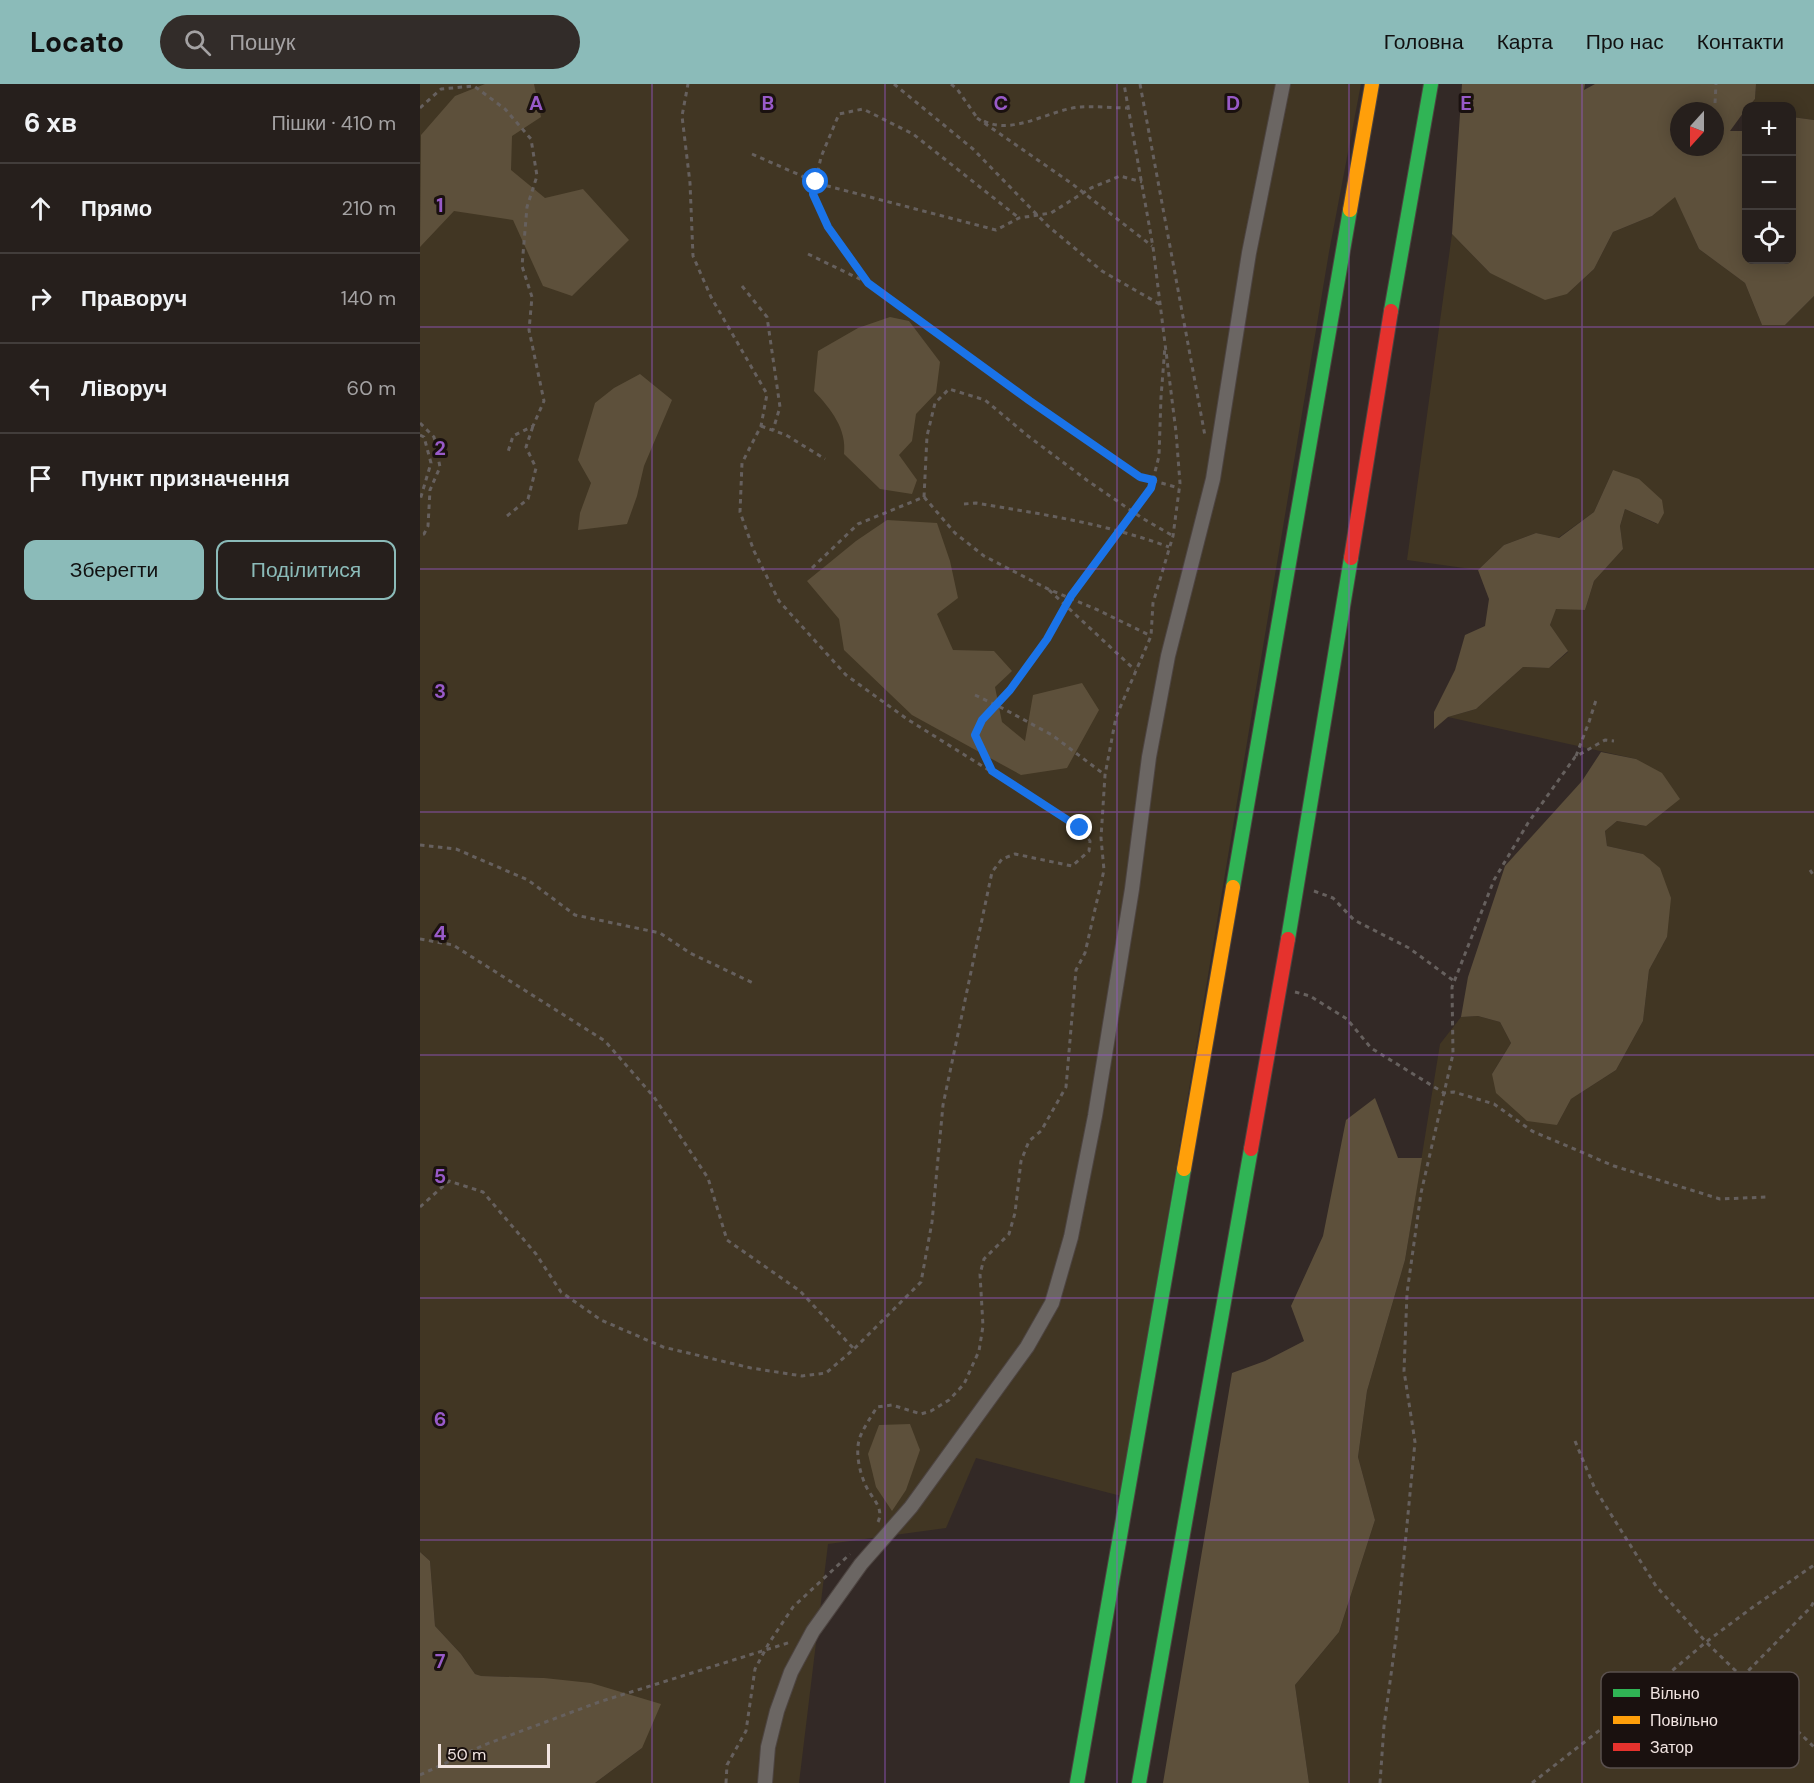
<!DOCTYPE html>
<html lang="uk">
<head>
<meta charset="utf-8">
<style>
	body { margin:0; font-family:"DM Sans",sans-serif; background:#322c29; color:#f1f3f6 }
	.controls { position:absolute; right:18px; top:18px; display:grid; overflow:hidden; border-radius:12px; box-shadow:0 3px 15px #0003 }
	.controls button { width:54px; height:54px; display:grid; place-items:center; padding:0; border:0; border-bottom:2px solid #423d3b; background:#261f1c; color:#f1f3f6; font:30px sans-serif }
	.compass { position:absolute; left:1250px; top:18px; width:54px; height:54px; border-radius:50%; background:#261f1c; box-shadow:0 3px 15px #0003; rotate:201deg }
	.scale { position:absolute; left:18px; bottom:15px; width:112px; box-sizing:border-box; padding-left:6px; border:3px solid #f1e4e1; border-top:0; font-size:16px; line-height:21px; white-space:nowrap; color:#f1e4e1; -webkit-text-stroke:4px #1a110f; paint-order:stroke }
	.stop { position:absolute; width:18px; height:18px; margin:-14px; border:4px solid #1a73e8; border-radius:50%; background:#fff }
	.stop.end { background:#1a73e8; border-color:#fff; box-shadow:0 2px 6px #0008 }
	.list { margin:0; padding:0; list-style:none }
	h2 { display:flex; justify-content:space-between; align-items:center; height:78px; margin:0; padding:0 24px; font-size:26px }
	h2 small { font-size:20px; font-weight:400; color:#a4a2a3 }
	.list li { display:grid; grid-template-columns:39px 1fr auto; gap:18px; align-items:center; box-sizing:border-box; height:90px; padding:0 24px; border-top:2px solid #423d3b }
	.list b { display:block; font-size:22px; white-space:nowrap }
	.list em { font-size:20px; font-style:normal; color:#a4a2a3 }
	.actions { display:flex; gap:12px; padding:18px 24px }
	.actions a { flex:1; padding:14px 0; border:2px solid #8bbbb9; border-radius:12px; text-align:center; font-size:21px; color:#8bbbb9 }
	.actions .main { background:#8bbbb9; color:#111 }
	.icon { flex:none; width:33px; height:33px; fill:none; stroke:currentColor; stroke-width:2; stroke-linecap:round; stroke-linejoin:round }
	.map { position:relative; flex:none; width:1394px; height:1699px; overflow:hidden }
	header { display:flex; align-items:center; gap:36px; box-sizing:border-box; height:84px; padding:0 30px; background:#8bbbb9; color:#111 }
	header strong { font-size:28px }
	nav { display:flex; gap:33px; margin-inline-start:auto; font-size:21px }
	.search { width:420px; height:54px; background:#322c29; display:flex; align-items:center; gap:15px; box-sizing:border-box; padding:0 21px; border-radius:33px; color:#a4a2a3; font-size:22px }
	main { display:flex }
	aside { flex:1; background:#261f1c }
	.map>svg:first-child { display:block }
</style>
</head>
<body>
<header>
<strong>Locato</strong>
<div class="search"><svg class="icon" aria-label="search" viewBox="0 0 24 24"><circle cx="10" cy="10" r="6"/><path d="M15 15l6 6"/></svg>Пошук</div>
<nav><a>Головна</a><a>Карта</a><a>Про нас</a><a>Контакти</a></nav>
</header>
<main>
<aside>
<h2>6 хв<small>Пішки · 410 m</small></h2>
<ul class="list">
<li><svg class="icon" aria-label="ahead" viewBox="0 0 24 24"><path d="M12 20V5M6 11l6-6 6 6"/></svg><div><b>Прямо</b></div><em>210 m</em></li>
<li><svg class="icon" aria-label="right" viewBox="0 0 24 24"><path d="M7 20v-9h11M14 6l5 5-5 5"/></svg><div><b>Праворуч</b></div><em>140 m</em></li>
<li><svg class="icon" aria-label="left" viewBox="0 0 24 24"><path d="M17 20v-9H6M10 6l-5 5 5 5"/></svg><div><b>Ліворуч</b></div><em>60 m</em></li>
<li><svg class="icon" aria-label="arrive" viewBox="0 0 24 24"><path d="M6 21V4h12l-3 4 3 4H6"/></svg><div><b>Пункт призначення</b></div></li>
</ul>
<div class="actions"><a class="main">Зберегти</a><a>Поділитися</a></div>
</aside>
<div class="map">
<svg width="1394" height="1699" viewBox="0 0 1394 1699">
	<rect width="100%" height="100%" fill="#332926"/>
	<g fill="#413623">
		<polygon points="0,0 941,0 909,168 701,1412 556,1374 526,1444 408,1460 379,1699 175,1699 222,1664 124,1594 60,1592 55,1590 41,1570 15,1542 10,1477 0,1468"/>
		<polygon points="1336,0 1394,0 1394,36 1372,33 1372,22 1329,22 1335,15"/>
		<polygon points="1255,112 1279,165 1325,199 1342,241 1365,241 1394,212 1394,1699 889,1699 875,1601 919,1548 955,1436 938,1373 947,1307 985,1176 1020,960 1041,933 1058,932 1080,938 1091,959 1072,990 1137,1041 1151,1015 1196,986 1223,937 1229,886 1247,853 1223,770 1187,762 1185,747 1197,737 1226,742 1216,675 1028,633 1056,625 1103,583 1129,584 1148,568 1130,541 1136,524 1165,526 1174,497 1203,465 1200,442 1205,425 1237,440 1193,386 1174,428 1138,454 1116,449 1084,461 1058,486 987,476 1032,150 1070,189 1147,210 1174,185 1193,148 1232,132"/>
	</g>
	<g fill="#5d503b" fill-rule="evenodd">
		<polygon points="65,0 114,0 121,33 92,52 91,86 125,114 163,105 209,156 152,212 123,202 93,136 34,127 0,163 1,51 35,12"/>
		<path d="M1042,0h123l-1,6 11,-6h161l-1,15 -6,7h-3v3l-16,22h16v129h46v-143l22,3v176l-29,29h-23l-17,-42 -46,-34 -24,-52 -23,19 -39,16 -19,37 -27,25 -22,6 -55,-27 -38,-39zM1259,27h36v36h-36z"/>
		<path d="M470,233l19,4 31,41 -4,31 -20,21 -4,27 -13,14 18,25 -5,14 -32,-5 -36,-35c3,-25 -13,-45 -30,-63l4,-40 40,-23z"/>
		<polygon points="220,290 252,316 224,382 217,412 207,440 158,446 160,429 171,399 158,376 175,319 194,304"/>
		<polygon points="1193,386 1219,395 1242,416 1244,429 1238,440 1205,425 1200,442 1203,465 1174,497 1165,526 1136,525 1130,541 1148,567 1129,584 1103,583 1056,625 1028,633 1014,645 1014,628 1035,586 1045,551 1065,542 1069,515 1058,486 1084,461 1116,449 1139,454 1174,428"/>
		<polygon points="467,436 517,439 530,477 538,514 517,530 533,566 574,567 592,587 575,603 582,638 605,657 613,611 662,599 679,626 647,684 601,691 492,631 424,566 419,535 387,497 436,457"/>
		<polygon points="1181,668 1216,675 1242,689 1260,715 1226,742 1197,737 1185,747 1187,762 1223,770 1240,784 1251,814 1247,853 1229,886 1223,937 1196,986 1151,1015 1137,1041 1107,1037 1076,1009 1072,990 1091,959 1080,938 1058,932 1041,933 1048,893 1085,782 1162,697"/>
		<polygon points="955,1014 978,1074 1002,1074 985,1176 947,1307 938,1373 955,1436 919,1548 875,1601 889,1699 743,1699 812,1289 845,1277 884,1257 871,1222 903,1152 926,1036"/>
		<polygon points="490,1340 500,1366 486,1406 472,1427 456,1403 448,1370 459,1341"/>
		<polygon points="0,1468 10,1477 15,1542 41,1570 55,1590 61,1592 124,1594 171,1599 241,1620 222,1664 175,1699 0,1699"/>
	</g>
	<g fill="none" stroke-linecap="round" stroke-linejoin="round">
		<defs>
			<polyline id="street" points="345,1699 348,1663 357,1627 371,1588 393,1547 441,1480 491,1423 607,1263 632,1219 651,1153 675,1032 712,805 729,673 748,572 793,395 829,169 863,0"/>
			<g id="fast">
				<polyline points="971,227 1011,0"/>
				<polyline points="813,803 930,126"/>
				<polyline points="868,855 931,474"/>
				<polyline points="657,1699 764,1085"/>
				<polyline points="719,1699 831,1065"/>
			</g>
			<g id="slow">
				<polyline points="930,126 952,0"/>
				<polyline points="764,1085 813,803"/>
			</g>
			<g id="jam">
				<polyline points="931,474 971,227"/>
				<polyline points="831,1065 868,855"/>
			</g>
		</defs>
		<use href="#street" stroke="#4d4441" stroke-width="16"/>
		<use href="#fast" stroke="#4d4441" stroke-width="16"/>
		<use href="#slow" stroke="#4d4441" stroke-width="16"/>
		<use href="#jam" stroke="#4d4441" stroke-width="16"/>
		<g stroke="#66605e" stroke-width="3" stroke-dasharray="4.5 4.5" stroke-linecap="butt">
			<polyline points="474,0 553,65 628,142 682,187 741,221"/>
			<polyline points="531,0 537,5 558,35"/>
			<polyline points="720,0 785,352"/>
			<polyline points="1295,19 1296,0"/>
			<polyline points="0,24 21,5 54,2 85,25 111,55 117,92 107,123 102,182 112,213 109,246 124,317 113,342 93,352 88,368"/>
			<polyline points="557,34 651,99 732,162"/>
			<path d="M564,37c30,15 66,-12 97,-14 15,-1 32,1 47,1"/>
			<polyline points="332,70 400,100 576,146 599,134 631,129 671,104 700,92 722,98"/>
			<polyline points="388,170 448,199 610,317 720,393 759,404"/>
			<polyline points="447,198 408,143 393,110 401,73 419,30 443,25 493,50 599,134"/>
			<polyline points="322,202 347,233 360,323 353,346"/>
			<polyline points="0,339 14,353 20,383 10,406 8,442 4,450 0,451"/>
			<polyline points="341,342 366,351 405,375"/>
			<polyline points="0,351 4,353 11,379 0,416"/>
			<polyline points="504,413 507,352 515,319 529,305 565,316 608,352 668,397 722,434 753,452"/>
			<path d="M544,420l12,-1c66,11 131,21 193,44"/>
			<polyline points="87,432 108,415 116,384 106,363 113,342"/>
			<polyline points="392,484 438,440 504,413 535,449 564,472 626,504 678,526 731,552"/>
			<polyline points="629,506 715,586"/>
			<polyline points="555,611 584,625 632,651 685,691"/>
			<polyline points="1156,672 1169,638 1177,613"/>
			<polyline points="571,686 555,651 562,636 590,606 627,555 651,512 731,404 739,372 741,313 745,262"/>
			<polyline points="0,761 36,765 108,796 155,831 240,849 270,869 333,899"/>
			<polyline points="1390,786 1394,792"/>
			<polyline points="894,807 913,814 934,836 989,864 1034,897"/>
			<polyline points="0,855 33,861 185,957 234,1013 288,1094 307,1156 380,1207 434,1265"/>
			<polyline points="875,908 890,912 927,935 951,964 1024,1009 1034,1008 1074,1020 1112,1047 1194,1082 1300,1115 1347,1113"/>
			<polyline points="0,1123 29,1097 63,1108 116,1170 141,1208 181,1236 243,1263 331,1284 382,1292 406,1289 434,1265 501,1198 512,1138 523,1021 572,788 582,775 595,770 652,782 669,767 670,757 660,743 487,635 426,591 359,517 334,467 320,428 322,379 341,342 347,310 291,213 273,172 270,99 262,32 268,0"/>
			<polyline points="1155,1357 1175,1405 1236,1502 1286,1558 1394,1663"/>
			<path d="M458,1438c7,-15 -8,-25 -13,-38 -6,-14 -10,-33 -5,-47 4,-10 11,-20 17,-30l15,-2 29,9 10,-3 18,-11 15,-16 15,-33 4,-25 -3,-52 4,-15 25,-25 6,-21 6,-52 8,-20 12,-10 25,-44 10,-117 9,-17 19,-83 -3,-32 4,-63 11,-58 35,-81 2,-33 20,-67 7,-53 -4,-51 -23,-185 -29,-163"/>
			<polyline points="1322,1593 1391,1523 1394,1517"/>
			<polyline points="0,1691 64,1661 179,1618 371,1558"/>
			<polyline points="306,1699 307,1681 326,1647 335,1585 349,1559 373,1523 430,1470"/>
			<polyline points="960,1699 964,1642 976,1554 995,1358 984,1287 987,1209 1001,1109 1033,970 1032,903 1074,796 1108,739 1155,673 1185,656 1194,657"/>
			<polyline points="1112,1699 1208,1624 1286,1558 1333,1523 1394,1481"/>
		</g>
		<use href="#street" stroke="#6b6663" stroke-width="14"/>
		<use href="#fast" stroke="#30b455" stroke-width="14"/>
		<use href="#slow" stroke="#ff9f0a" stroke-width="14"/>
		<use href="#jam" stroke="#e5322d" stroke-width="14"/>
	</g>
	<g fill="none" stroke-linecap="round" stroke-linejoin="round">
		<polyline stroke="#1a73e8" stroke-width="8" points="396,98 393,110 408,143 448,199 610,317 720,393 733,396 731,404 651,512 627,555 590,606 562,636 555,651 572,687 660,744"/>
	</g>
	<path fill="none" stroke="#985ac8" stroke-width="1.5" stroke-opacity="0.55" d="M232,0v1699M465,0v1699M697,0v1699M929,0v1699M1162,0v1699M0,243h1394M0,485h1394M0,728h1394M0,971h1394M0,1214h1394M0,1456h1394"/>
	<rect x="1181" y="1588" width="198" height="96" rx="9" fill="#1a110f" stroke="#5a504e" stroke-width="1.5"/>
	<rect x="1193" y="1605" width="27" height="8" fill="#30b455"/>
	<rect x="1193" y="1632" width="27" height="8" fill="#ff9f0a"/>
	<rect x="1193" y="1659" width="27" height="8" fill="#e5322d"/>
	<g font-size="16" fill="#f1e4e1">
		<text x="1230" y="1615">Вільно</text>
		<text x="1230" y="1642">Повільно</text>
		<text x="1230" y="1669">Затор</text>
	</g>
	<g font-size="20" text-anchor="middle" font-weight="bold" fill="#985ac8" stroke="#1a110f" stroke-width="6" stroke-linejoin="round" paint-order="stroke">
		<text x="116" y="26">A</text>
		<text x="348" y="26">B</text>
		<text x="581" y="26">C</text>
		<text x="813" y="26">D</text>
		<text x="1046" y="26">E</text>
		<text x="20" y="128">1</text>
		<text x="20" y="371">2</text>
		<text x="20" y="614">3</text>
		<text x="20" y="856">4</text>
		<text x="20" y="1099">5</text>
		<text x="20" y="1342">6</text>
		<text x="20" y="1584">7</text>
	</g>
</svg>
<div class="controls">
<button>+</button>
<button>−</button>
<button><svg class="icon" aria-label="locate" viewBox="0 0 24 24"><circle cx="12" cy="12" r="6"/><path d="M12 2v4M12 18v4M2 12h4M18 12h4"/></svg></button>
</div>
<svg class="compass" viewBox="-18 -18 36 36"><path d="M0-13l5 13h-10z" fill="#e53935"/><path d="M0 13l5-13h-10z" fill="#a4a2a3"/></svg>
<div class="scale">50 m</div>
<div class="stop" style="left:396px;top:98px"></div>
<div class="stop end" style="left:660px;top:744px"></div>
</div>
</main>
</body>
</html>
